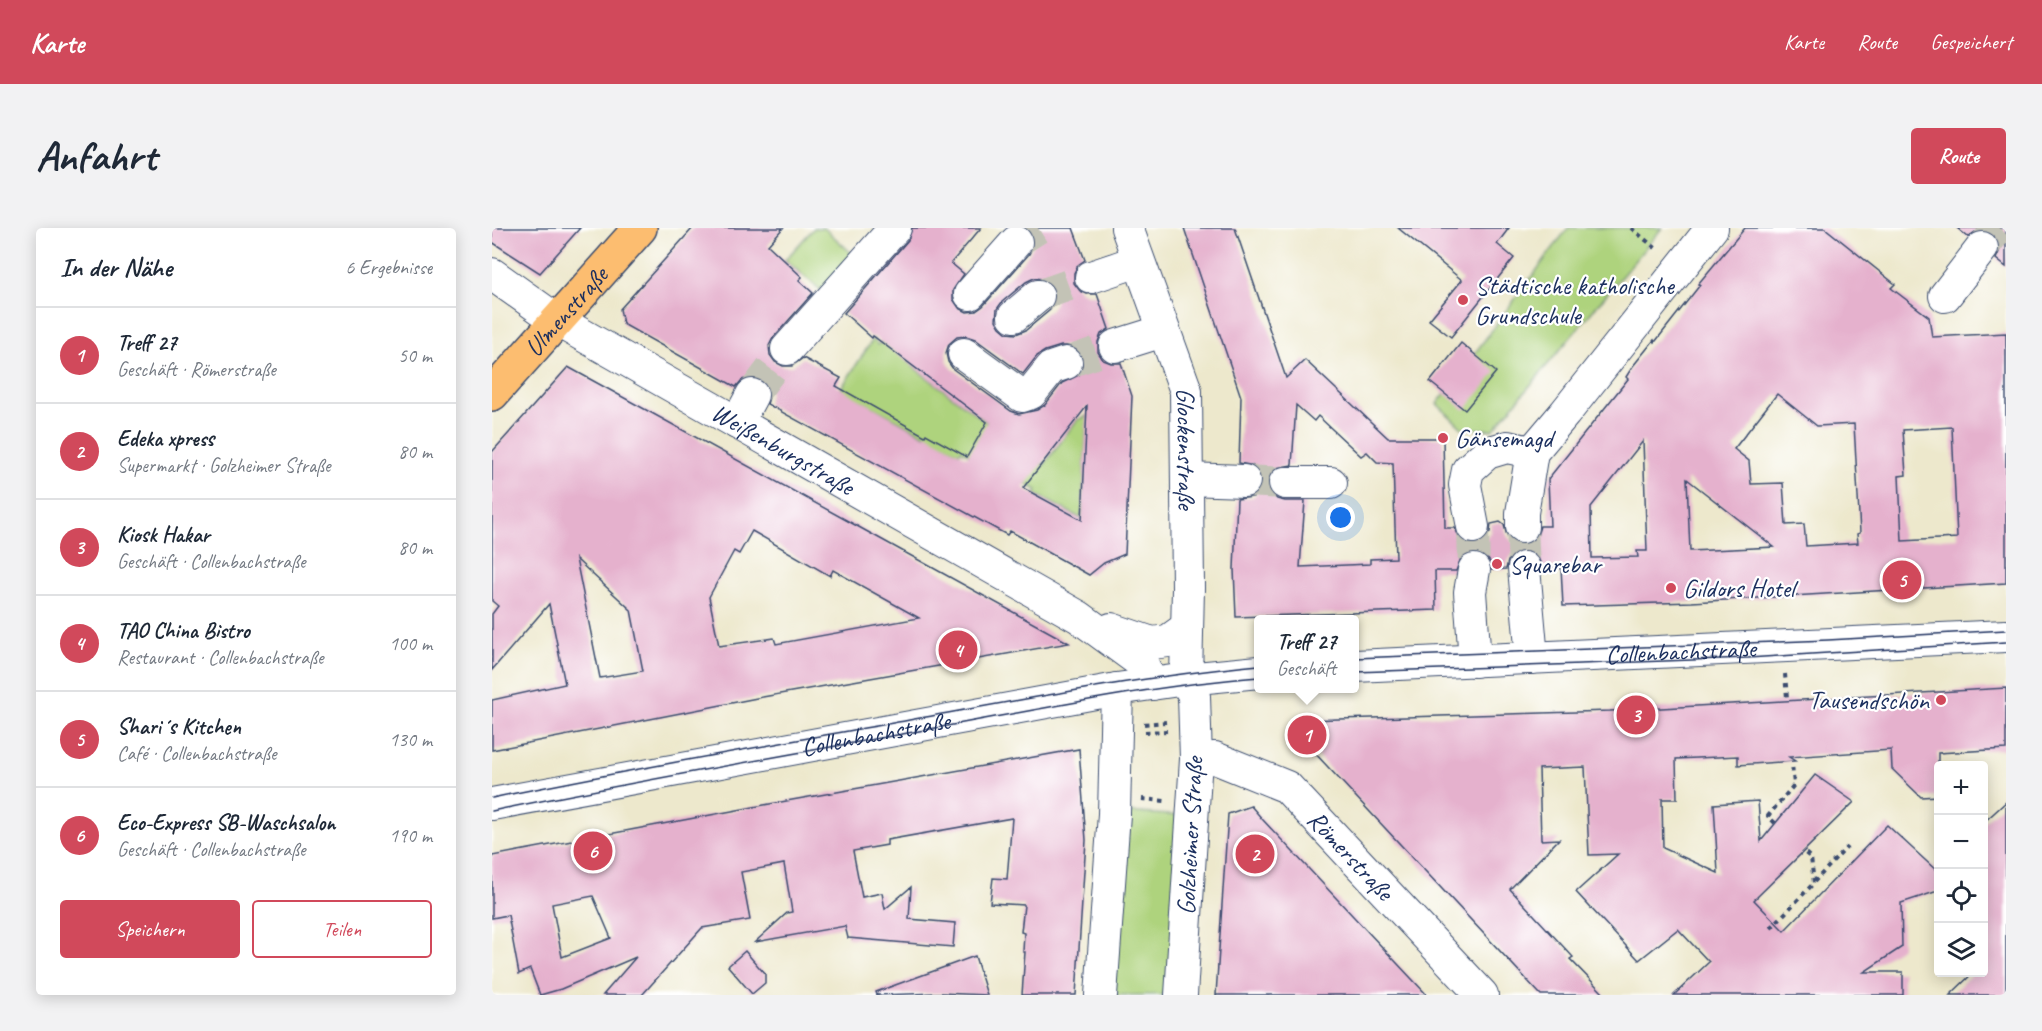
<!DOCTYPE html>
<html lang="de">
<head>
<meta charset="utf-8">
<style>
	body { margin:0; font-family:Caveat,sans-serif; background:#f2f2f3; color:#1f2937 }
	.controls { position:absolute; right:18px; bottom:18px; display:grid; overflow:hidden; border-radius:6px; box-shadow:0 3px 15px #0003 }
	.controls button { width:54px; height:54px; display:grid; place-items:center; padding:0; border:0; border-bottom:2px solid #e0e1e3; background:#fff; color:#1f2937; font:30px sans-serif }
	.you { position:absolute; left:849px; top:290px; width:21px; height:21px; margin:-15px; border:4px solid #fff; border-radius:50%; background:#1a73e8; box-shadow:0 0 0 9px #1a73e833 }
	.badge { display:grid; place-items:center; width:39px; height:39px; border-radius:50%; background:#d1495b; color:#fff; font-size:20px; font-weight:700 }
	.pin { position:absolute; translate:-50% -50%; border:3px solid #fff; box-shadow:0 2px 6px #0006 }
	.popup { position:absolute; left:762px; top:387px; width:105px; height:78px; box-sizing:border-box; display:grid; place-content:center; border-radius:6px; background:#fff; filter:drop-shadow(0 2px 4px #0005); font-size:20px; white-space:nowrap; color:#747a83 }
	.popup b { font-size:22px; color:#1f2937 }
	.popup::after { content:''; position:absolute; left:50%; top:100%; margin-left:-12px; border:12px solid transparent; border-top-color:#fff }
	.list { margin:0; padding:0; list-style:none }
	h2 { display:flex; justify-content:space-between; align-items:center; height:78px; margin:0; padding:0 24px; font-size:26px }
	h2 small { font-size:20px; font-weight:400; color:#747a83 }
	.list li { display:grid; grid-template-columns:39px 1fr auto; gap:18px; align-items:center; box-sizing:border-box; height:96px; padding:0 24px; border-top:2px solid #e0e1e3 }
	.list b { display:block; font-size:22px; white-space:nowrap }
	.list p { margin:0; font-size:20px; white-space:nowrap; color:#747a83 }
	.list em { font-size:20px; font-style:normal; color:#747a83 }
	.actions { display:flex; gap:12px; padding:18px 24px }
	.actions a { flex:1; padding:14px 0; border:2px solid #d1495b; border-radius:6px; text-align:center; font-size:21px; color:#d1495b }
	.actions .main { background:#d1495b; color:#fff }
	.icon { flex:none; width:33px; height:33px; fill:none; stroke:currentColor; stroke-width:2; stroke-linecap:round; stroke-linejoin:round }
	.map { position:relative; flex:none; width:1514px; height:767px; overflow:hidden; border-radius:6px }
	header { display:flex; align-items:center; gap:36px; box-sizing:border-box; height:84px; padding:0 30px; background:#d1495b; color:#fff }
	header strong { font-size:28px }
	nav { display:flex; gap:33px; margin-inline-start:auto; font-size:21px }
	.intro { display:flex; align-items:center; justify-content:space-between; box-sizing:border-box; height:144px; padding:0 36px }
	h1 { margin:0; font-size:42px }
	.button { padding:15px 27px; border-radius:6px; background:#d1495b; color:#fff; font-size:21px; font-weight:700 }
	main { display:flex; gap:36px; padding:0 36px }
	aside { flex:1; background:#fff; border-radius:6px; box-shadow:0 3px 15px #0003 }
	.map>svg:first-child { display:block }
</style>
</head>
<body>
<header>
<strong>Karte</strong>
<nav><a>Karte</a><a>Route</a><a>Gespeichert</a></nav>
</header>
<div class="intro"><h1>Anfahrt</h1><a class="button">Route</a></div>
<main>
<aside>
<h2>In der Nähe<small>6 Ergebnisse</small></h2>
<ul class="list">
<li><span class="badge">1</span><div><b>Treff 27</b><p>Geschäft · Römerstraße</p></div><em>50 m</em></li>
<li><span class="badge">2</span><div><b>Edeka xpress</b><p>Supermarkt · Golzheimer Straße</p></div><em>80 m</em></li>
<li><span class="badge">3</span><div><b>Kiosk Hakar</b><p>Geschäft · Collenbachstraße</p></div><em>80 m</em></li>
<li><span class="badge">4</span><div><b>TAO China Bistro</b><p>Restaurant · Collenbachstraße</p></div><em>100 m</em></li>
<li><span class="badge">5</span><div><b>Shari´s Kitchen</b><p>Café · Collenbachstraße</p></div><em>130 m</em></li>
<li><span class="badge">6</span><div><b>Eco-Express SB-Waschsalon</b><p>Geschäft · Collenbachstraße</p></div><em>190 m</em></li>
</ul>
<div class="actions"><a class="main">Speichern</a><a>Teilen</a></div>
</aside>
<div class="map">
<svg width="1514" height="767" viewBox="0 0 1514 767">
	<rect width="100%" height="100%" fill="#fff"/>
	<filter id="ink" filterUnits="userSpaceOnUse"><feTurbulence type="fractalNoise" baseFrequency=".0167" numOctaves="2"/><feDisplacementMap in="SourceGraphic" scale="12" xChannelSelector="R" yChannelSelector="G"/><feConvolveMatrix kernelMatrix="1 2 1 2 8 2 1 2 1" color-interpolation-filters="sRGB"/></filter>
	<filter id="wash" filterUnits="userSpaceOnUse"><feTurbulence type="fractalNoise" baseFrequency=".008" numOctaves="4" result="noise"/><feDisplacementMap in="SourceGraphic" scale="24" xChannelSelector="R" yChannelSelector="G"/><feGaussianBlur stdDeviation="1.35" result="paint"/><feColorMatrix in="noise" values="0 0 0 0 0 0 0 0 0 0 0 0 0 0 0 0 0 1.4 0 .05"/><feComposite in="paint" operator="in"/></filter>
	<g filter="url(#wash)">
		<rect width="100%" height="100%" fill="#ede8cc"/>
		<g fill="#aed37d" stroke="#64816e" stroke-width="1.5">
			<polygon points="322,0 332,0 363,28 332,65 293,32"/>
			<polygon points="1076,0 1170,0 1001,202 970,200 945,176"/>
			<polygon points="381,111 386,117 391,112 425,142 552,237 585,192 595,188 590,291 543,266 545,262 541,260 469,222 467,225 348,162"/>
			<polygon points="633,584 691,588 679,767 621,767"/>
		</g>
		<g id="blocks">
			<g fill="#e5b1cd" fill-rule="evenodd">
				<polygon points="0,0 88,0 48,45 0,14"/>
				<path d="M201,0h90l-15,17 34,32 -3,3 14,13 -40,45 -4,8 1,9 5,7 8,4h9l11,-8 38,20 -5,8 89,50 1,-2 41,23 20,-35 -114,-86 -1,2 -28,-25 64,-73 4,-12h69l-30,35 13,11 -11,16v9l6,9 8,4 9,-1 7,-5 46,-52 4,-8v-9l-6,-9h46l12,32 -7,5 -4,8v10l6,8 7,3h10l12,35 -8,5 -3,8v10l5,8 8,3h10l11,33 -7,158 -21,9 -15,12 -79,-44 -3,4 -240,-131 3,-10 -2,-8 -7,-7 -10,-2 -9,3 -6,7 -113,-63 -3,-15zM542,50l10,1 8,6 4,9 -1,9 -5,7 -24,20 -10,4 -9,-1 -7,-6 -4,-7 1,-11 5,-7 24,-20zM474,108l9,3 48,35 14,-18 8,-5 16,-5h9l8,4 5,8v9l-4,8 -17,8 -17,22 -8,5 -18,4 -8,-3 -58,-42 -5,-7 -2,-9 3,-9 8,-7zM595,178l-5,114 -59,-32z"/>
				<path d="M692,0h51l51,150 19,-18 83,78h55l2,90h10l5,11 7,5 9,1 9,-5 5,-8 1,-8 9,-2 4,3 3,11 7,7 7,2 9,-2 7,-7 3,-10h10l-2,-47 80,-100 -2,-2 7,-11 21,-26 1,2 45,-57 -2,-1 47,-56h80l70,56 -4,4 38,29 3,20 74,-4v250l-314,19 -129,4 -2,-39 -19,1 -4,-11 -6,-5 -9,-2 -10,4 -5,7 -2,8 -15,1v-7l-5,-6 -9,-5 -10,1 -6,5 -5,13h-21l1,39 -200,7 -2,-48 3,-70 16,-2 7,-7 2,-9 -2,-8 -6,-7 -15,-3 2,-66zM1285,166l40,32 37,-2 6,109 -3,1 1,9 -52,3 -2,-22 -18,1 -3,-42 -32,1 -2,-23 -15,-12zM804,177l18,16 4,-5 43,40 6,-4 10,10 16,1 3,95 -26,1v5l-70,3 5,-66h-20l-8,-2 -7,-7 -3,-8 2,-9 7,-7 16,-3zM1460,199l5,111 -55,3 -3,-65 7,-1 -3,-45zM1151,213l4,110h-10l1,6 -46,1 -1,-51zM1195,251l87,68 -84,4z"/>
				<polygon points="906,0 1017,0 1005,16 1022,30 959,109 937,92 970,52"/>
				<polygon points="1465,0 1514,0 1514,39 1504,31 1508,22 1507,14 1501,6 1492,2 1483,4 1476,9"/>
				<polygon points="969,115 1004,144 973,182 938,154"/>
				<path d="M76,139l289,159 212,117 -312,55 -265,52v-50l73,-16 -16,-80 -57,66v-56l6,-8 -6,-5v-149zM260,303l78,45 3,-6 86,48 -143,26 -2,-6 -55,8 -10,-49 25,-46 5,3zM84,331l55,51 12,61 -43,7z"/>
				<polygon points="1514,460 1514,521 1446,525 1446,568 1429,569 1400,541 1399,522 1297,529 1303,533 1246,537 1246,528 1184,531 1185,571 1170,571 1171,620 1226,645 1222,576 1266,573 1269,613 1323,547 1362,574 1262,672 1292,703 1395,597 1446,644 1446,663 1409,675 1410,719 1372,744 1411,744 1411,767 1182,767 1217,734 1186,701 1147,732 1084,664 1126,626 1097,627 1093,539 1047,541 1049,612 1067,611 1018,661 1081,729 1078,731 1113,767 1049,767 807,508 813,492 1118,483"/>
				<path d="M587,521l7,91 -10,155h-54l3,-43h-2l1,-19 -3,-1 3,-27 -34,-2 3,-25 14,1 5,-61 -125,22v5l-34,6 9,46 20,-4 3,16 26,-22 -2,32 46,4 -2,24 -105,-9 -3,-12 -90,16 32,-29 5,-1 -8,-48 -43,8 9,48 -48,8 -60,67h-39l33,-38 -75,32 -21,6 -10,-26 -11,5 -11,-59 -16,3v-62l272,-51zM101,668l18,42 -49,19 -10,-53z"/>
				<polygon points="1514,574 1514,767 1458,767 1482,744 1491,744 1491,595"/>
				<polygon points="759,578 771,592 935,767 724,767 736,586"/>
				<polygon points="253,723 273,746 273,755 260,766 236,738"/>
				<polygon points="483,728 495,767 448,765 385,767 384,764"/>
			</g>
		</g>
	</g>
	<g filter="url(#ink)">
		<use href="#blocks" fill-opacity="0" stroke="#3a4b6e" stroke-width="1.5"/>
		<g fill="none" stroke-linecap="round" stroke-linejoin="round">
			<g stroke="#c3c3b6" stroke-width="32" stroke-dasharray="32 16" stroke-linecap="butt">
				<polyline points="524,14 546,0"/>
				<polyline points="1490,20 1507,0"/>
				<polyline points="546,68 599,49"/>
				<polyline points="574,135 623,118"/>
				<polyline points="260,167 295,121"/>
				<polyline points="752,253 793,255"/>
				<polyline points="981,299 982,342"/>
				<polyline points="1030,299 1032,340"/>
			</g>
			<defs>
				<g id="minor">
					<path id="s1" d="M635,0l59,163 2,197 -2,91 8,17 2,63 -15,236"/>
					<path id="s2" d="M0,46l66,47 521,296 63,46 10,21"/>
					<polyline points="599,49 646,33"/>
					<polyline points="478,66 524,14"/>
					<polyline points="1453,68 1490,20"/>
					<polyline points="522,88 546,68"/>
					<polyline points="623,118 671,103"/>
					<polyline points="295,121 403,0"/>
					<polyline points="472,126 530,168 539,165 559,140 574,135"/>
					<polyline points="245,195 260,167"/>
					<polyline points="695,251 752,253"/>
					<polyline points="793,255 839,255"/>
					<polyline points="981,299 973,257 976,242 995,225 1015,219 1040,224"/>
					<polyline points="1030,299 1030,285 1040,224 1073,185 1220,0"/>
					<polyline points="1032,340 1040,430"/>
					<polyline points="982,342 978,364 983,433"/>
					<polyline points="619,401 660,415 676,413 694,400"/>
					<path id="s3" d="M863,438l651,-30"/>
					<path id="s4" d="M704,531l19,-1 72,29 195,208"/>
					<path id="s5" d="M0,576l625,-115 69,-10 73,-7"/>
					<polyline points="609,767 622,586 625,461"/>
				</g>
				<g id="major">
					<path id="s6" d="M0,166l148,-166"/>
				</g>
			</defs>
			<use href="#minor" stroke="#3a4b6e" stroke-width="34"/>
			<use href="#major" stroke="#3a4b6e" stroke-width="36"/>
			<g stroke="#3a4b6e" stroke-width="4" stroke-dasharray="4.5 4.5" stroke-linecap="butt">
				<polyline points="1139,0 1166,22"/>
				<polyline points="1293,446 1295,470"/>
				<polyline points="652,496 674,494"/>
				<polyline points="653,504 675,503"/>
				<polyline points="650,571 673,573"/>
				<polyline points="1283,595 1276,588 1302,557 1300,536"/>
				<polyline points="1322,654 1355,619"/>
				<polyline points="1279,700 1322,655 1319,630 1312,624"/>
			</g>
			<use href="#minor" stroke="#fff" stroke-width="32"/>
			<use href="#major" stroke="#fcbd6f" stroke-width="33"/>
			<g stroke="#1b2f5e" stroke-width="1.5">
				<polyline points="863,430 1336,412 1514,402"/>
				<polyline points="863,444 1256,430 1514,414"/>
				<path d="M0,570c133,-28 267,-51 401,-75 122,-22 243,-46 366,-58"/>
				<path d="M0,583c142,-30 285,-54 427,-80 113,-20 226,-45 340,-54"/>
			</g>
		</g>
	</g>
	<g fill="#d1495b" stroke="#fff" stroke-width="2">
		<circle cx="971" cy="72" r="6"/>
		<circle cx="951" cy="210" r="6"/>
		<circle cx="1005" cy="336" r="6"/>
		<circle cx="1179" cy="360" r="6"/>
		<circle cx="1449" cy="472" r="6"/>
	</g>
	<g text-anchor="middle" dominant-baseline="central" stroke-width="4.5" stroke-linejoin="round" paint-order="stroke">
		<g font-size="26" fill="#1b2f5e" stroke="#fff" text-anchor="start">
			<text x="983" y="57">Städtische katholische<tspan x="983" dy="30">Grundschule</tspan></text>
			<text x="963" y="210">Gänsemagd</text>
			<text x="1017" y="336">Squarebar</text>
			<text x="1191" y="360">Gildors Hotel</text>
			<text x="1437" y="472" text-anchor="end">Tausendschön</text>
		</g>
		<g font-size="26" fill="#1b2f5e" stroke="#fff">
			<text stroke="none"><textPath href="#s6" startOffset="111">Ulmenstraße</textPath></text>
			<text stroke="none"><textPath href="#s2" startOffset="340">Weißenburgstraße</textPath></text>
			<text stroke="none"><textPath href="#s1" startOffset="231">Glockenstraße</textPath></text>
			<text stroke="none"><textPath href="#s3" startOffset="326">Collenbachstraße</textPath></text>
			<text stroke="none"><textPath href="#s5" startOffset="390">Collenbachstraße</textPath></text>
			<text transform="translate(698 608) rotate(-87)">Golzheimer Straße</text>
			<text stroke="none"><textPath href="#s4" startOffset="190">Römerstraße</textPath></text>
		</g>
	</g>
</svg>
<div class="controls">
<button>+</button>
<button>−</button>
<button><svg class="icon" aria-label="locate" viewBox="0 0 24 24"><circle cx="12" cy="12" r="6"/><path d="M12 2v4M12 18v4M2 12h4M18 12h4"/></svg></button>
<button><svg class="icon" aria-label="layers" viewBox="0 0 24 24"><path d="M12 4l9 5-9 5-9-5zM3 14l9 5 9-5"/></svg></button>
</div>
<div class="you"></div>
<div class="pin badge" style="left:815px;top:507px">1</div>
<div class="popup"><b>Treff 27</b>Geschäft</div>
<div class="pin badge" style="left:763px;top:626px">2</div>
<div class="pin badge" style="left:1144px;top:487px">3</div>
<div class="pin badge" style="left:466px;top:422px">4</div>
<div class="pin badge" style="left:1410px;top:352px">5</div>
<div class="pin badge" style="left:101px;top:623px">6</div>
</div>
</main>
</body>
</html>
